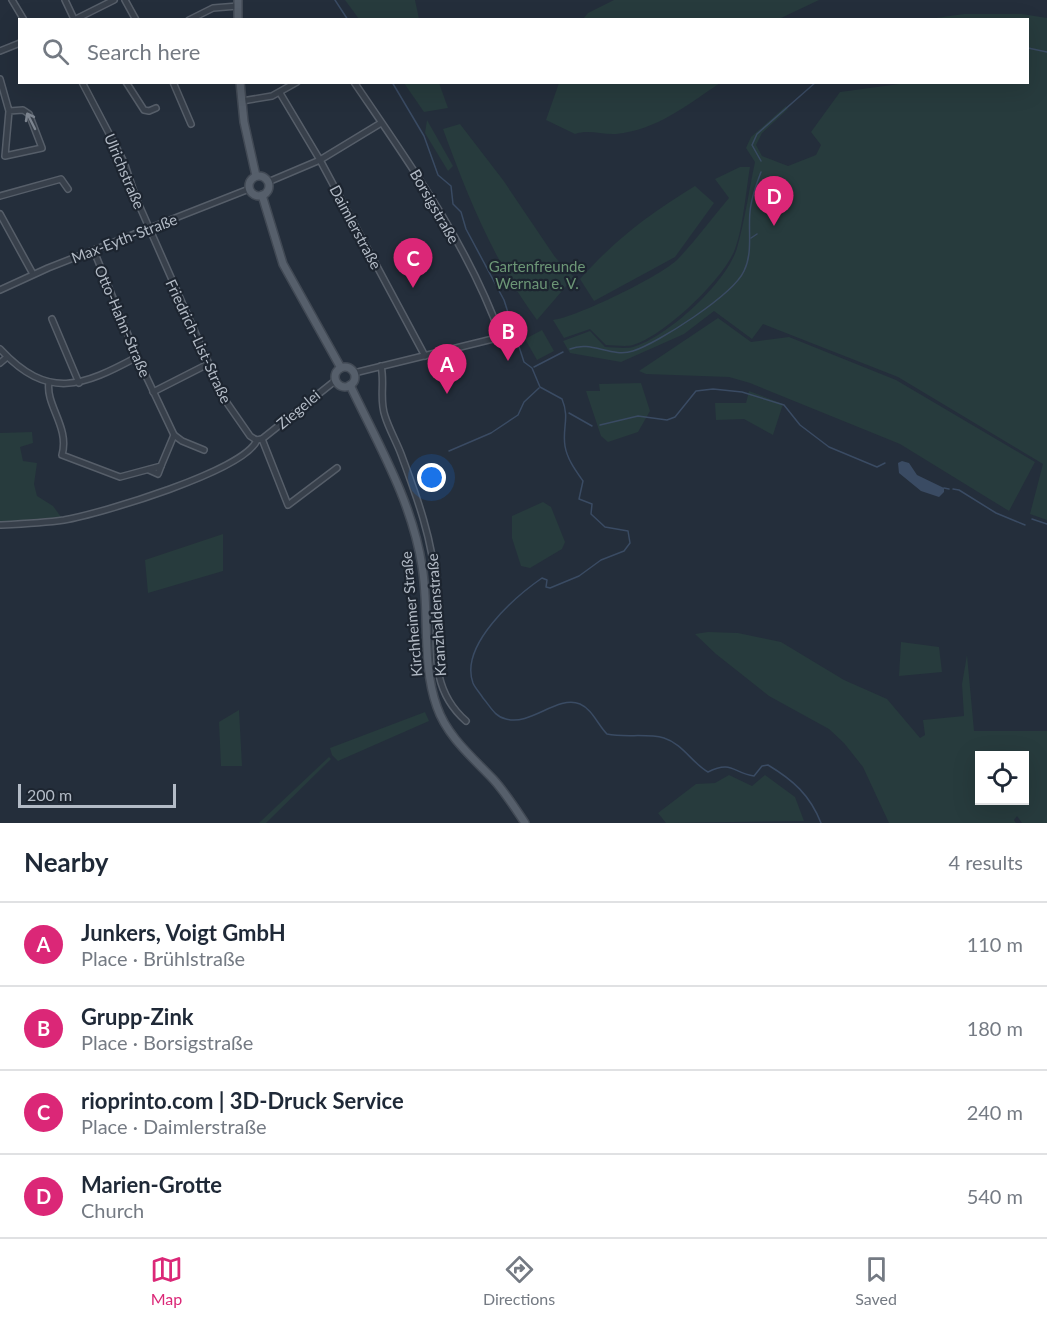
<!DOCTYPE html>
<html lang="en">
<head>
<meta charset="utf-8">
<style>
	body { margin:0; font-family:Lato,sans-serif; background:#f2f2f3; color:#1f2937 }
	.controls { position:absolute; right:18px; bottom:18px; display:grid; overflow:hidden; border-radius:0px; box-shadow:0 6px 24px #0002 }
	.controls button { width:54px; height:54px; display:grid; place-items:center; padding:0; border:0; border-bottom:2px solid #e0e1e3; background:#fff; color:#1f2937; font:30px sans-serif }
	.scale { position:absolute; left:18px; bottom:15px; width:158px; box-sizing:border-box; padding-left:6px; border:3px solid #b3bbc6; border-top:0; font-size:16px; line-height:21px; white-space:nowrap; color:#b3bbc6; -webkit-text-stroke:4px #1d2530; paint-order:stroke }
	.you { position:absolute; left:432px; top:478px; width:21px; height:21px; margin:-15px; border:4px solid #fff; border-radius:50%; background:#1a73e8; box-shadow:0 0 0 9px #1a73e833 }
	.badge { display:grid; place-items:center; width:39px; height:39px; border-radius:50%; background:#db2777; color:#fff; font-size:20px; font-weight:700 }
	.pin { position:absolute; translate:-50% -50px; filter:drop-shadow(0 2px 3px #0008) }
	.pin::after { content:''; position:absolute; top:32px; width:21px; height:18px; background:inherit; clip-path:polygon(0 0,100% 0,50% 100%) }
	.list { margin:0; padding:0; list-style:none }
	h2 { display:flex; justify-content:space-between; align-items:center; height:78px; margin:0; padding:0 24px; font-size:26px }
	h2 small { font-size:20px; font-weight:400; color:#747a83 }
	.list li { display:grid; grid-template-columns:39px 1fr auto; gap:18px; align-items:center; box-sizing:border-box; height:84px; padding:0 24px; border-top:2px solid #e0e1e3 }
	.list b { display:block; font-size:22px; white-space:nowrap }
	.list p { margin:0; font-size:20px; white-space:nowrap; color:#747a83 }
	.list em { font-size:20px; font-style:normal; color:#747a83 }
	.icon { flex:none; width:33px; height:33px; fill:none; stroke:currentColor; stroke-width:2; stroke-linecap:round; stroke-linejoin:round }
	.map { position:relative; flex:none; width:1047px; height:823px; overflow:hidden }
	.search { position:absolute; background:#fff; box-shadow:0 6px 24px #0002; left:18px; right:18px; top:18px; height:66px; display:flex; align-items:center; gap:15px; box-sizing:border-box; padding:0 21px; border-radius:0px; color:#747a83; font-size:22px }
	.sheet { height:414px; background:#fff }
	nav { display:flex; justify-content:space-around; align-items:center; box-sizing:border-box; height:84px; border-top:2px solid #e0e1e3; background:#fff; font-size:16px; color:#747a83 }
	nav a { display:grid; justify-items:center; gap:3px }
	nav .on { color:#db2777 }
	.map>svg:first-child { display:block }
</style>
</head>
<body>
<div class="map">
<svg width="1047" height="823" viewBox="0 0 1047 823">
	<rect width="100%" height="100%" fill="#242e3b"/>
	<g fill="#273b3d" fill-rule="evenodd">
		<polygon points="345,0 415,0 419,19 359,19"/>
		<polygon points="614,0 819,0 779,19 583,19 588,13"/>
		<path d="M964,14h58l25,4v502l-17,-6 13,-50 -145,-87 -135,-53 -11,15 -38,-28 -30,23 -63,28 -51,-9 -7,-12 27,-10 15,16c9,0 20,2 28,0 35,-10 94,-65 104,-99 8,-28 12,-58 18,-86l-9,-14 5,-11 35,-31 2,3 -26,24 -6,12 6,11 26,10 28,-11 5,-10 -10,-13 29,-40 74,-10h114v-62l-99,-1z"/>
		<polygon points="404,83 439,83 448,108 424,112"/>
		<path d="M559,83v-1l161,1c-33,22 -63,47 -104,51 -14,1 -27,-5 -41,0l-29,-14z"/>
		<polygon points="427,120 453,166 448,171 425,133"/>
		<path d="M460,124l43,56 52,77 19,20 -37,43c-42,-56 -70,-125 -94,-191z"/>
		<path d="M740,167h10c-4,23 -7,62 -15,82 -11,30 -71,87 -102,96 -7,2 -19,0 -27,0l-16,-16 -26,9 -11,-18c24,-3 108,-44 125,-61 18,-19 34,-41 51,-61l-14,-19z"/>
		<path d="M695,186l19,17 -39,54 -81,44 -14,-22c37,-41 68,-64 115,-93z"/>
		<polygon points="718,318 751,342 789,337 896,380 1035,462 1009,511 900,444 750,383 729,377 646,374 639,371"/>
		<polygon points="542,330 554,351 537,360 525,339"/>
		<polygon points="641,383 650,411 638,432 608,442 601,436 586,391 600,391 599,384"/>
		<polygon points="749,391 783,404 773,435 744,419 716,420 715,403 746,403"/>
		<polygon points="32,432 33,443 20,447 23,461 37,463 34,484 37,496 53,506 61,517 0,524 0,433"/>
		<polygon points="543,502 551,507 565,542 562,549 530,568 521,566 512,538 512,516"/>
		<polygon points="223,534 223,571 148,593 145,560"/>
		<path d="M708,632l30,1 43,9 63,38 43,19 33,39 5,-3 -2,-15 41,-4 -2,-32 5,-29 7,76h73v92h-25l-5,-7 -3,4 2,3h-127l-26,-56 -19,-24 -15,-14 -60,-33 -53,-42 -21,-20zM980,756h44v44h-44z"/>
		<polygon points="901,642 939,647 942,672 899,676"/>
		<polygon points="239,710 242,766 221,766 219,722"/>
		<polygon points="425,712 429,721 338,761 332,755 330,748"/>
		<polygon points="329,757 331,759 266,823 259,823"/>
		<polygon points="729,775 752,786 765,775 795,797 804,821 666,823 658,813 696,784 715,783"/>
	</g>
	<polygon fill="#3a4b63" points="902,461 909,463 917,475 944,488 944,492 939,497 921,491 899,473 898,463"/>
	<g fill="none" stroke-linecap="round" stroke-linejoin="round">
		<g stroke="#3a4b63" stroke-width="1.5">
			<polyline points="335,0 348,20"/>
			<polyline points="1028,48 1047,52"/>
			<path d="M392,82l32,54 14,39 13,11 2,18 8,8 5,17 38,71 20,62 8,6 8,19 22,12c8,19 0,29 3,47 2,13 11,25 18,35l-4,18 13,5 -1,10 14,13 23,4 2,12 -6,8 -23,9 -22,16 -29,12 -4,-1 1,-7 -5,-2c-26,18 -83,67 -69,105 2,5 7,10 10,15 7,8 12,19 23,21 25,7 51,-24 74,-15 12,5 18,21 27,30 18,4 39,-1 57,4 19,6 28,25 44,34 24,-12 25,1 46,4l8,-10 6,-1c25,15 42,30 53,58"/>
			<polyline points="761,161 752,145 757,134 816,82"/>
			<polyline points="751,238 757,234"/>
			<path d="M570,349c21,-9 41,9 63,2 25,-8 100,-56 111,-80 9,-18 4,-40 6,-59 1,-14 6,-27 11,-40"/>
			<polyline points="534,367 563,352"/>
			<polyline points="569,413 592,426"/>
			<polyline points="600,425 638,416 667,420 675,417 696,391 713,389 742,392 784,405 800,425 829,447 877,467 885,463"/>
			<polyline points="449,451 491,433 518,415 524,402 539,388"/>
			<polyline points="944,488 949,489"/>
			<polyline points="953,489 959,490 996,513 1025,525"/>
			<polyline points="1032,519 1047,524"/>
		</g>
		<defs>
			<g id="minor">
				<polyline points="12,0 24,20"/>
				<polyline points="65,0 74,19"/>
				<polyline points="125,0 136,20"/>
				<polyline points="74,20 114,0"/>
				<polyline points="189,20 213,8 238,6"/>
				<polyline points="0,51 20,43"/>
				<polyline points="0,79 9,111 5,156 42,148 29,114 23,110 9,111"/>
				<polyline points="82,82 124,162 136,198 225,400 250,436 256,440 262,439"/>
				<polyline points="126,82 144,110 149,111 156,108"/>
				<polyline points="173,82 191,124"/>
				<polyline points="280,93 320,160 425,356"/>
				<polyline points="242,101 272,96 297,82"/>
				<polyline points="268,182 320,160 381,123"/>
				<polyline points="0,196 61,179 68,189"/>
				<polyline points="0,214 33,274"/>
				<polyline points="0,290 48,268 249,189"/>
				<polyline points="52,319 79,383"/>
				<path d="M0,349c48,52 83,37 137,8"/>
				<polyline points="0,363 7,357"/>
				<path d="M381,366c4,17 -2,33 4,50 4,13 11,25 16,38 16,43 32,87 35,133 4,50 -12,97 30,134"/>
				<path d="M354,373l147,-36c-33,-93 -92,-174 -147,-255"/>
				<path d="M49,382c-4,23 21,45 13,73l58,22 41,-11 13,-31 -37,-78 -43,-106"/>
				<polyline points="153,392 208,364"/>
				<polyline points="174,435 182,441 204,450"/>
				<polyline points="262,439 288,505 337,468"/>
				<polyline points="262,439 336,380"/>
				<polyline points="149,470 158,474 161,466"/>
				<path d="M0,525c21,-1 43,-2 64,-5 35,-6 181,-49 193,-80"/>
			</g>
			<g id="major">
				<polyline points="238,20 238,0"/>
				<polyline points="240,82 244,122 256,176"/>
				<circle cx="259" cy="186" r="10"/>
				<polyline points="262,195 283,264 341,368"/>
				<circle cx="345" cy="377" r="10"/>
				<path d="M350,385c28,59 62,116 72,181 8,47 -1,97 15,141 10,29 35,50 56,72 12,13 22,29 32,44"/>
			</g>
		</defs>
		<use href="#minor" stroke="#565e69" stroke-width="8"/>
		<use href="#major" stroke="#414954" stroke-width="10"/>
		<use href="#minor" stroke="#38404b" stroke-width="5"/>
		<use href="#major" stroke="#565f6b" stroke-width="7"/>
	</g>
	<defs><path id="oneway-shaft" d="M-6 0H5M1.5-3L5.5 0L1.5 3" fill="none" stroke-width="1.6" stroke-linecap="round" stroke-linejoin="round" transform="scale(1.5)"/></defs>
	<use stroke="#7c848f" href="#oneway-shaft" transform="translate(31 121) rotate(-117)"/>
	<g text-anchor="middle" dominant-baseline="central" stroke-width="4.5" stroke-linejoin="round" paint-order="stroke">
		<g font-size="15" fill="#b3bbc6" stroke="#1d2530">
			<text transform="translate(125 171) rotate(67)">Ulrichstraße</text>
			<text transform="translate(435 206) rotate(60)">Borsigstraße</text>
			<text transform="translate(356 227) rotate(62)">Daimlerstraße</text>
			<text transform="translate(124 238) rotate(-21)">Max-Eyth-Straße</text>
			<text transform="translate(123 321) rotate(67)">Otto-Hahn-Straße</text>
			<text transform="translate(199 341) rotate(65)">Friedrich-List-Straße</text>
			<text transform="translate(298 409) rotate(-40)">Ziegelei</text>
			<text transform="translate(411 614) rotate(-95)">Kirchheimer Straße</text>
			<text transform="translate(436 615) rotate(-94)">Kranzhaldenstraße</text>
		</g>
		<g font-size="15" fill="#6c9676" stroke="#1d2530">
			<text x="537" y="266">Gartenfreunde<tspan x="537" dy="17">Wernau e. V.</tspan></text>
		</g>
	</g>
</svg>
<div class="controls">
<button><svg class="icon" aria-label="locate" viewBox="0 0 24 24"><circle cx="12" cy="12" r="6"/><path d="M12 2v4M12 18v4M2 12h4M18 12h4"/></svg></button>
</div>
<div class="scale">200 m</div>
<div class="you"></div>
<div class="pin badge" style="left:447px;top:394px">A</div>
<div class="pin badge" style="left:508px;top:361px">B</div>
<div class="pin badge" style="left:413px;top:288px">C</div>
<div class="pin badge" style="left:774px;top:226px">D</div>
<div class="search"><svg class="icon" aria-label="search" viewBox="0 0 24 24"><circle cx="10" cy="10" r="6"/><path d="M15 15l6 6"/></svg>Search here</div>
</div>
<section class="sheet">
<h2>Nearby<small>4 results</small></h2>
<ul class="list">
<li><span class="badge">A</span><div><b>Junkers, Voigt GmbH</b><p>Place · Brühlstraße</p></div><em>110 m</em></li>
<li><span class="badge">B</span><div><b>Grupp-Zink</b><p>Place · Borsigstraße</p></div><em>180 m</em></li>
<li><span class="badge">C</span><div><b>rioprinto.com | 3D-Druck Service</b><p>Place · Daimlerstraße</p></div><em>240 m</em></li>
<li><span class="badge">D</span><div><b>Marien-Grotte</b><p>Church</p></div><em>540 m</em></li>
</ul>
</section>
<nav>
<a class="on"><svg class="icon" aria-label="map" viewBox="0 0 24 24"><path d="M3 6l6-2 6 2 6-2v14l-6 2-6-2-6 2zM9 4v14M15 6v14"/></svg>Map</a>
<a><svg class="icon" aria-label="directions" viewBox="0 0 24 24"><path d="M12 3l9 9-9 9-9-9zM9 14v-3h6M13 9l2 2-2 2"/></svg>Directions</a>
<a><svg class="icon" aria-label="saved" viewBox="0 0 24 24"><path d="M7 4h10v16l-5-4-5 4z"/></svg>Saved</a>
</nav>
</body>
</html>
